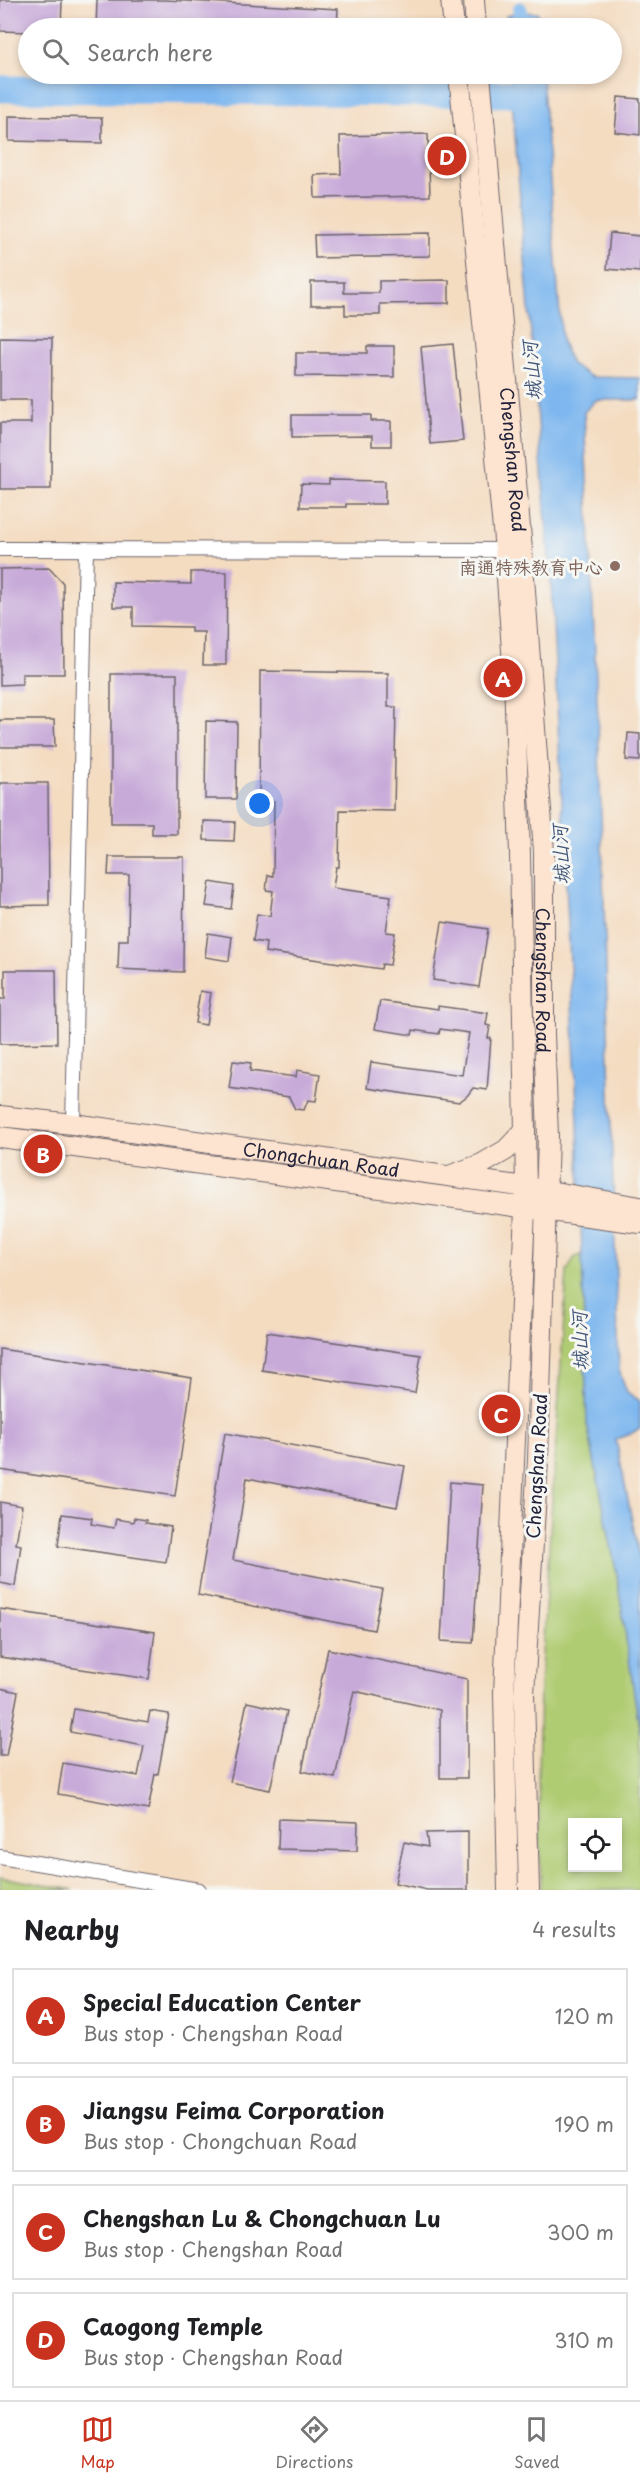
<!DOCTYPE html>
<html lang="en">
<head>
<meta charset="utf-8">
<style>
	body { margin:0; font-family:"Playpen Sans","LXGW WenKai TC",sans-serif; background:#f2f2f2; color:#202124 }
	.controls { position:absolute; right:18px; bottom:18px; display:grid; overflow:hidden; border-radius:0px; box-shadow:0 3px 9px #0003 }
	.controls button { width:54px; height:54px; display:grid; place-items:center; padding:0; border:0; border-bottom:2px solid #e0e0e0; background:#fff; color:#202124; font:30px sans-serif }
	.you { position:absolute; left:260px; top:804px; width:21px; height:21px; margin:-15px; border:4px solid #fff; border-radius:50%; background:#1a73e8; box-shadow:0 0 0 9px #1a73e833 }
	.badge { display:grid; place-items:center; width:39px; height:39px; border-radius:50%; background:#c8321e; color:#fff; font-size:20px; font-weight:700 }
	.pin { position:absolute; translate:-50% -50%; border:3px solid #fff; box-shadow:0 2px 6px #0006 }
	.list { margin:0; padding:0; list-style:none }
	h2 { display:flex; justify-content:space-between; align-items:center; height:78px; margin:0; padding:0 24px; font-size:26px }
	h2 small { font-size:20px; font-weight:400; color:#757577 }
	.list li { display:grid; grid-template-columns:39px 1fr auto; gap:18px; align-items:center; box-sizing:border-box; height:96px; margin:0 12px 12px; padding:0 12px; border:2px solid #e0e0e0; border-radius:0px }
	.list b { display:block; font-size:22px; white-space:nowrap }
	.list p { margin:0; font-size:20px; white-space:nowrap; color:#757577 }
	.list em { font-size:20px; font-style:normal; color:#757577 }
	.icon { flex:none; width:33px; height:33px; fill:none; stroke:currentColor; stroke-width:2; stroke-linecap:round; stroke-linejoin:round }
	.map { position:relative; flex:none; width:640px; height:1890px; overflow:hidden }
	.search { position:absolute; background:#fff; box-shadow:0 3px 9px #0003; left:18px; right:18px; top:18px; height:66px; display:flex; align-items:center; gap:15px; box-sizing:border-box; padding:0 21px; border-radius:33px; color:#757577; font-size:22px }
	.sheet { height:510px; background:#fff }
	nav { display:flex; justify-content:space-around; align-items:center; box-sizing:border-box; height:84px; border-top:2px solid #e0e0e0; background:#fff; font-size:16px; color:#757577 }
	nav a { display:grid; justify-items:center; gap:3px }
	nav .on { color:#c8321e }
	.map>svg:first-child { display:block }
</style>
</head>
<body>
<div class="map">
<svg width="640" height="1890" viewBox="0 0 640 1890">
	<rect width="100%" height="100%" fill="#f6f6f2"/>
	<filter id="ink" filterUnits="userSpaceOnUse"><feTurbulence type="fractalNoise" baseFrequency=".0167" numOctaves="2"/><feDisplacementMap in="SourceGraphic" scale="12" xChannelSelector="R" yChannelSelector="G"/><feConvolveMatrix kernelMatrix="1 2 1 2 8 2 1 2 1" color-interpolation-filters="sRGB"/></filter>
	<filter id="wash" filterUnits="userSpaceOnUse"><feTurbulence type="fractalNoise" baseFrequency=".008" numOctaves="4" result="noise"/><feDisplacementMap in="SourceGraphic" scale="24" xChannelSelector="R" yChannelSelector="G"/><feGaussianBlur stdDeviation="1.35" result="paint"/><feColorMatrix in="noise" values="0 0 0 0 0 0 0 0 0 0 0 0 0 0 0 0 0 1.4 0 .05"/><feComposite in="paint" operator="in"/></filter>
	<g filter="url(#wash)">
		<rect width="100%" height="100%" fill="#f4dcc1"/>
		<g fill="#b0cc73" stroke="#697757" stroke-width="1.5" fill-rule="evenodd">
			<path d="M583,1254l4,170 30,151 23,159v156h-99l-3,-113 2,-91 27,-414 7,-14zM572,1822h46v46h-46z"/>
			<polygon points="0,1877 74,1890 0,1890"/>
		</g>
		<g fill="#7eb7ef" stroke="#506c95" stroke-width="1.5">
			<polygon points="520,12 538,13 539,28 507,28 506,16"/>
			<polygon points="510,74 542,74 562,342 571,364 591,377 640,378 640,400 596,400 584,412 598,720 619,1370 627,1392 640,1401 640,1429 616,1440 640,1560 640,1734 617,1575 587,1424 578,1123 551,583"/>
		</g>
		<g fill="none" stroke-linecap="round" stroke-linejoin="round">
			<polyline stroke="#7eb7ef" stroke-width="15" points="520,9 521,28"/>
			<polyline stroke="#7eb7ef" stroke-width="27" points="0,89 525,94"/>
		</g>
		<g id="blocks">
			<g fill="#c8aad9">
				<polygon points="0,0 62,0 61,28 28,28 28,32 0,31"/>
				<polygon points="97,0 166,0 338,9 337,28 96,28"/>
				<polygon points="618,97 640,99 640,135 615,132"/>
				<polygon points="9,116 102,118 102,143 9,141"/>
				<polygon points="428,134 430,196 315,198 314,175 341,174 340,136"/>
				<polygon points="430,233 430,256 315,258 314,235"/>
				<polygon points="610,233 640,236 640,272 607,269"/>
				<polygon points="449,280 449,303 380,304 380,315 345,315 345,305 311,305 311,282 344,282 344,293 379,293 379,281"/>
				<polygon points="0,337 52,338 51,489 0,489 0,423 31,423 31,400 0,400"/>
				<polygon points="453,344 463,441 430,444 421,347"/>
				<polygon points="367,346 394,346 394,377 296,376 296,353 367,353"/>
				<polygon points="292,415 371,415 371,421 391,421 391,446 372,446 372,436 292,437"/>
				<polygon points="329,480 385,481 385,504 346,504 346,507 300,507 301,484 329,485"/>
				<polygon points="49,568 63,583 64,674 22,674 22,684 0,685 0,569"/>
				<polygon points="191,572 227,572 226,665 203,665 204,632 191,632 191,627 133,626 133,607 113,607 113,582 191,584"/>
				<polygon points="260,671 388,673 388,707 396,707 394,811 340,810 339,867 336,867 333,888 391,896 386,932 395,933 390,965 382,964 381,969 265,952 266,943 253,941 257,914 270,916 273,891 266,890 268,875 273,876 274,801 259,800"/>
				<polygon points="111,674 177,674 177,834 152,834 152,823 111,823"/>
				<polygon points="0,720 54,720 55,747 0,747"/>
				<polygon points="206,721 237,722 236,799 205,799"/>
				<polygon points="628,733 640,734 640,761 626,760"/>
				<polygon points="0,783 48,783 49,905 0,906"/>
				<polygon points="204,821 235,822 234,841 204,840"/>
				<polygon points="109,857 184,857 183,972 118,969 119,940 128,940 129,875 108,875"/>
				<polygon points="210,882 234,886 231,909 206,906"/>
				<polygon points="442,922 488,929 479,987 433,980"/>
				<polygon points="208,933 232,937 229,961 205,957"/>
				<polygon points="5,970 56,970 57,1043 0,1044 0,999 5,999"/>
				<polygon points="200,991 211,993 206,1025 195,1023"/>
				<polygon points="380,1001 438,1009 438,1006 488,1013 486,1025 490,1026 488,1038 491,1038 487,1090 473,1088 467,1096 459,1102 367,1088 371,1062 462,1075 469,1033 440,1029 439,1034 413,1030 412,1035 375,1029"/>
				<polygon points="233,1061 251,1063 250,1071 296,1077 297,1070 320,1074 316,1101 308,1100 304,1110 295,1109 289,1097 229,1088"/>
				<polygon points="267,1332 421,1355 415,1393 262,1370"/>
				<polygon points="0,1349 192,1378 175,1496 0,1470"/>
				<polygon points="225,1433 405,1466 397,1507 247,1478 233,1560 382,1589 374,1630 198,1595"/>
				<polygon points="450,1482 483,1485 473,1643 441,1641"/>
				<polygon points="0,1502 22,1506 16,1544 21,1545 15,1586 0,1583"/>
				<polygon points="62,1514 92,1518 91,1524 114,1528 116,1519 133,1522 134,1518 146,1520 145,1523 171,1527 166,1562 58,1546"/>
				<polygon points="0,1609 155,1632 149,1679 0,1657"/>
				<polygon points="328,1649 467,1679 467,1778 440,1778 440,1710 354,1691 335,1778 302,1771"/>
				<polygon points="0,1688 18,1692 6,1756 0,1756"/>
				<polygon points="247,1702 287,1711 270,1790 230,1782"/>
				<polygon points="74,1709 148,1722 150,1711 169,1714 158,1774 155,1774 148,1810 58,1794 63,1763 138,1776 144,1746 70,1732"/>
				<polygon points="279,1819 358,1822 357,1851 278,1849"/>
				<polygon points="468,1832 468,1890 427,1890 395,1883 404,1842 428,1847 426,1833"/>
			</g>
		</g>
	</g>
	<g filter="url(#ink)">
		<use href="#blocks" fill-opacity="0" stroke="#6c636a" stroke-width="1.5"/>
		<g fill="none" stroke-linecap="round" stroke-linejoin="round">
			<defs>
				<g id="minor">
					<polyline points="0,549 514,550"/>
					<polyline points="73,1124 86,549"/>
					<polyline points="0,1857 199,1890"/>
				</g>
				<g id="secondary">
					<polyline points="451,0 454,28"/>
					<polyline points="474,0 476,28"/>
					<polyline points="459,74 505,550 514,679 520,854 526,1187 504,1693 508,1890"/>
					<path id="s1" d="M480,74l42,476 22,302v182l4,102 -10,323 -14,235 5,196"/>
					<path id="s2" d="M0,1116l73,8 453,63 114,20"/>
					<polyline points="0,1137 640,1223"/>
					<polyline points="449,1176 482,1164 506,1150 525,1130"/>
				</g>
			</defs>
			<use href="#minor" stroke="#6c636a" stroke-width="16"/>
			<use href="#secondary" stroke="#6c636a" stroke-width="22"/>
			<use href="#minor" stroke="#fff" stroke-width="14"/>
			<use href="#secondary" stroke="#fde4d0" stroke-width="20"/>
		</g>
	</g>
	<circle fill="#8d6e63" stroke="#f6f6f2" stroke-width="2" cx="615" cy="566" r="6"/>
	<g text-anchor="middle" dominant-baseline="central" stroke-width="6" stroke-linejoin="round" paint-order="stroke">
		<g font-size="18" fill="#22223b" stroke="#f6f6f2">
			<text stroke="none"><textPath href="#s1" startOffset="387">Chengshan Road</textPath></text>
			<text stroke="none"><textPath href="#s1" startOffset="909">Chengshan Road</textPath></text>
			<text stroke="none"><textPath href="#s2" startOffset="324">Chongchuan Road</textPath></text>
			<text transform="translate(536 1466) rotate(-87)">Chengshan Road</text>
		</g>
		<g font-size="18" fill="#785e54" stroke="#f6f6f2" text-anchor="end">
			<text x="603" y="566">南通特殊教育中心</text>
		</g>
		<g font-size="20" font-style="italic" fill="#42567a" stroke="#f6f6f2">
			<text transform="translate(531 371) rotate(-95)">城山河</text>
			<text transform="translate(560 855) rotate(-93)">城山河</text>
			<text transform="translate(579 1341) rotate(-92)">城山河</text>
		</g>
	</g>
</svg>
<div class="controls">
<button><svg class="icon" aria-label="locate" viewBox="0 0 24 24"><circle cx="12" cy="12" r="6"/><path d="M12 2v4M12 18v4M2 12h4M18 12h4"/></svg></button>
</div>
<div class="you"></div>
<div class="pin badge" style="left:503px;top:678px">A</div>
<div class="pin badge" style="left:43px;top:1154px">B</div>
<div class="pin badge" style="left:501px;top:1414px">C</div>
<div class="pin badge" style="left:447px;top:156px">D</div>
<div class="search"><svg class="icon" aria-label="search" viewBox="0 0 24 24"><circle cx="10" cy="10" r="6"/><path d="M15 15l6 6"/></svg>Search here</div>
</div>
<section class="sheet">
<h2>Nearby<small>4 results</small></h2>
<ul class="list">
<li><span class="badge">A</span><div><b>Special Education Center</b><p>Bus stop · Chengshan Road</p></div><em>120 m</em></li>
<li><span class="badge">B</span><div><b>Jiangsu Feima Corporation</b><p>Bus stop · Chongchuan Road</p></div><em>190 m</em></li>
<li><span class="badge">C</span><div><b>Chengshan Lu &amp; Chongchuan Lu</b><p>Bus stop · Chengshan Road</p></div><em>300 m</em></li>
<li><span class="badge">D</span><div><b>Caogong Temple</b><p>Bus stop · Chengshan Road</p></div><em>310 m</em></li>
</ul>
</section>
<nav>
<a class="on"><svg class="icon" aria-label="map" viewBox="0 0 24 24"><path d="M3 6l6-2 6 2 6-2v14l-6 2-6-2-6 2zM9 4v14M15 6v14"/></svg>Map</a>
<a><svg class="icon" aria-label="directions" viewBox="0 0 24 24"><path d="M12 3l9 9-9 9-9-9zM9 14v-3h6M13 9l2 2-2 2"/></svg>Directions</a>
<a><svg class="icon" aria-label="saved" viewBox="0 0 24 24"><path d="M7 4h10v16l-5-4-5 4z"/></svg>Saved</a>
</nav>
</body>
</html>
